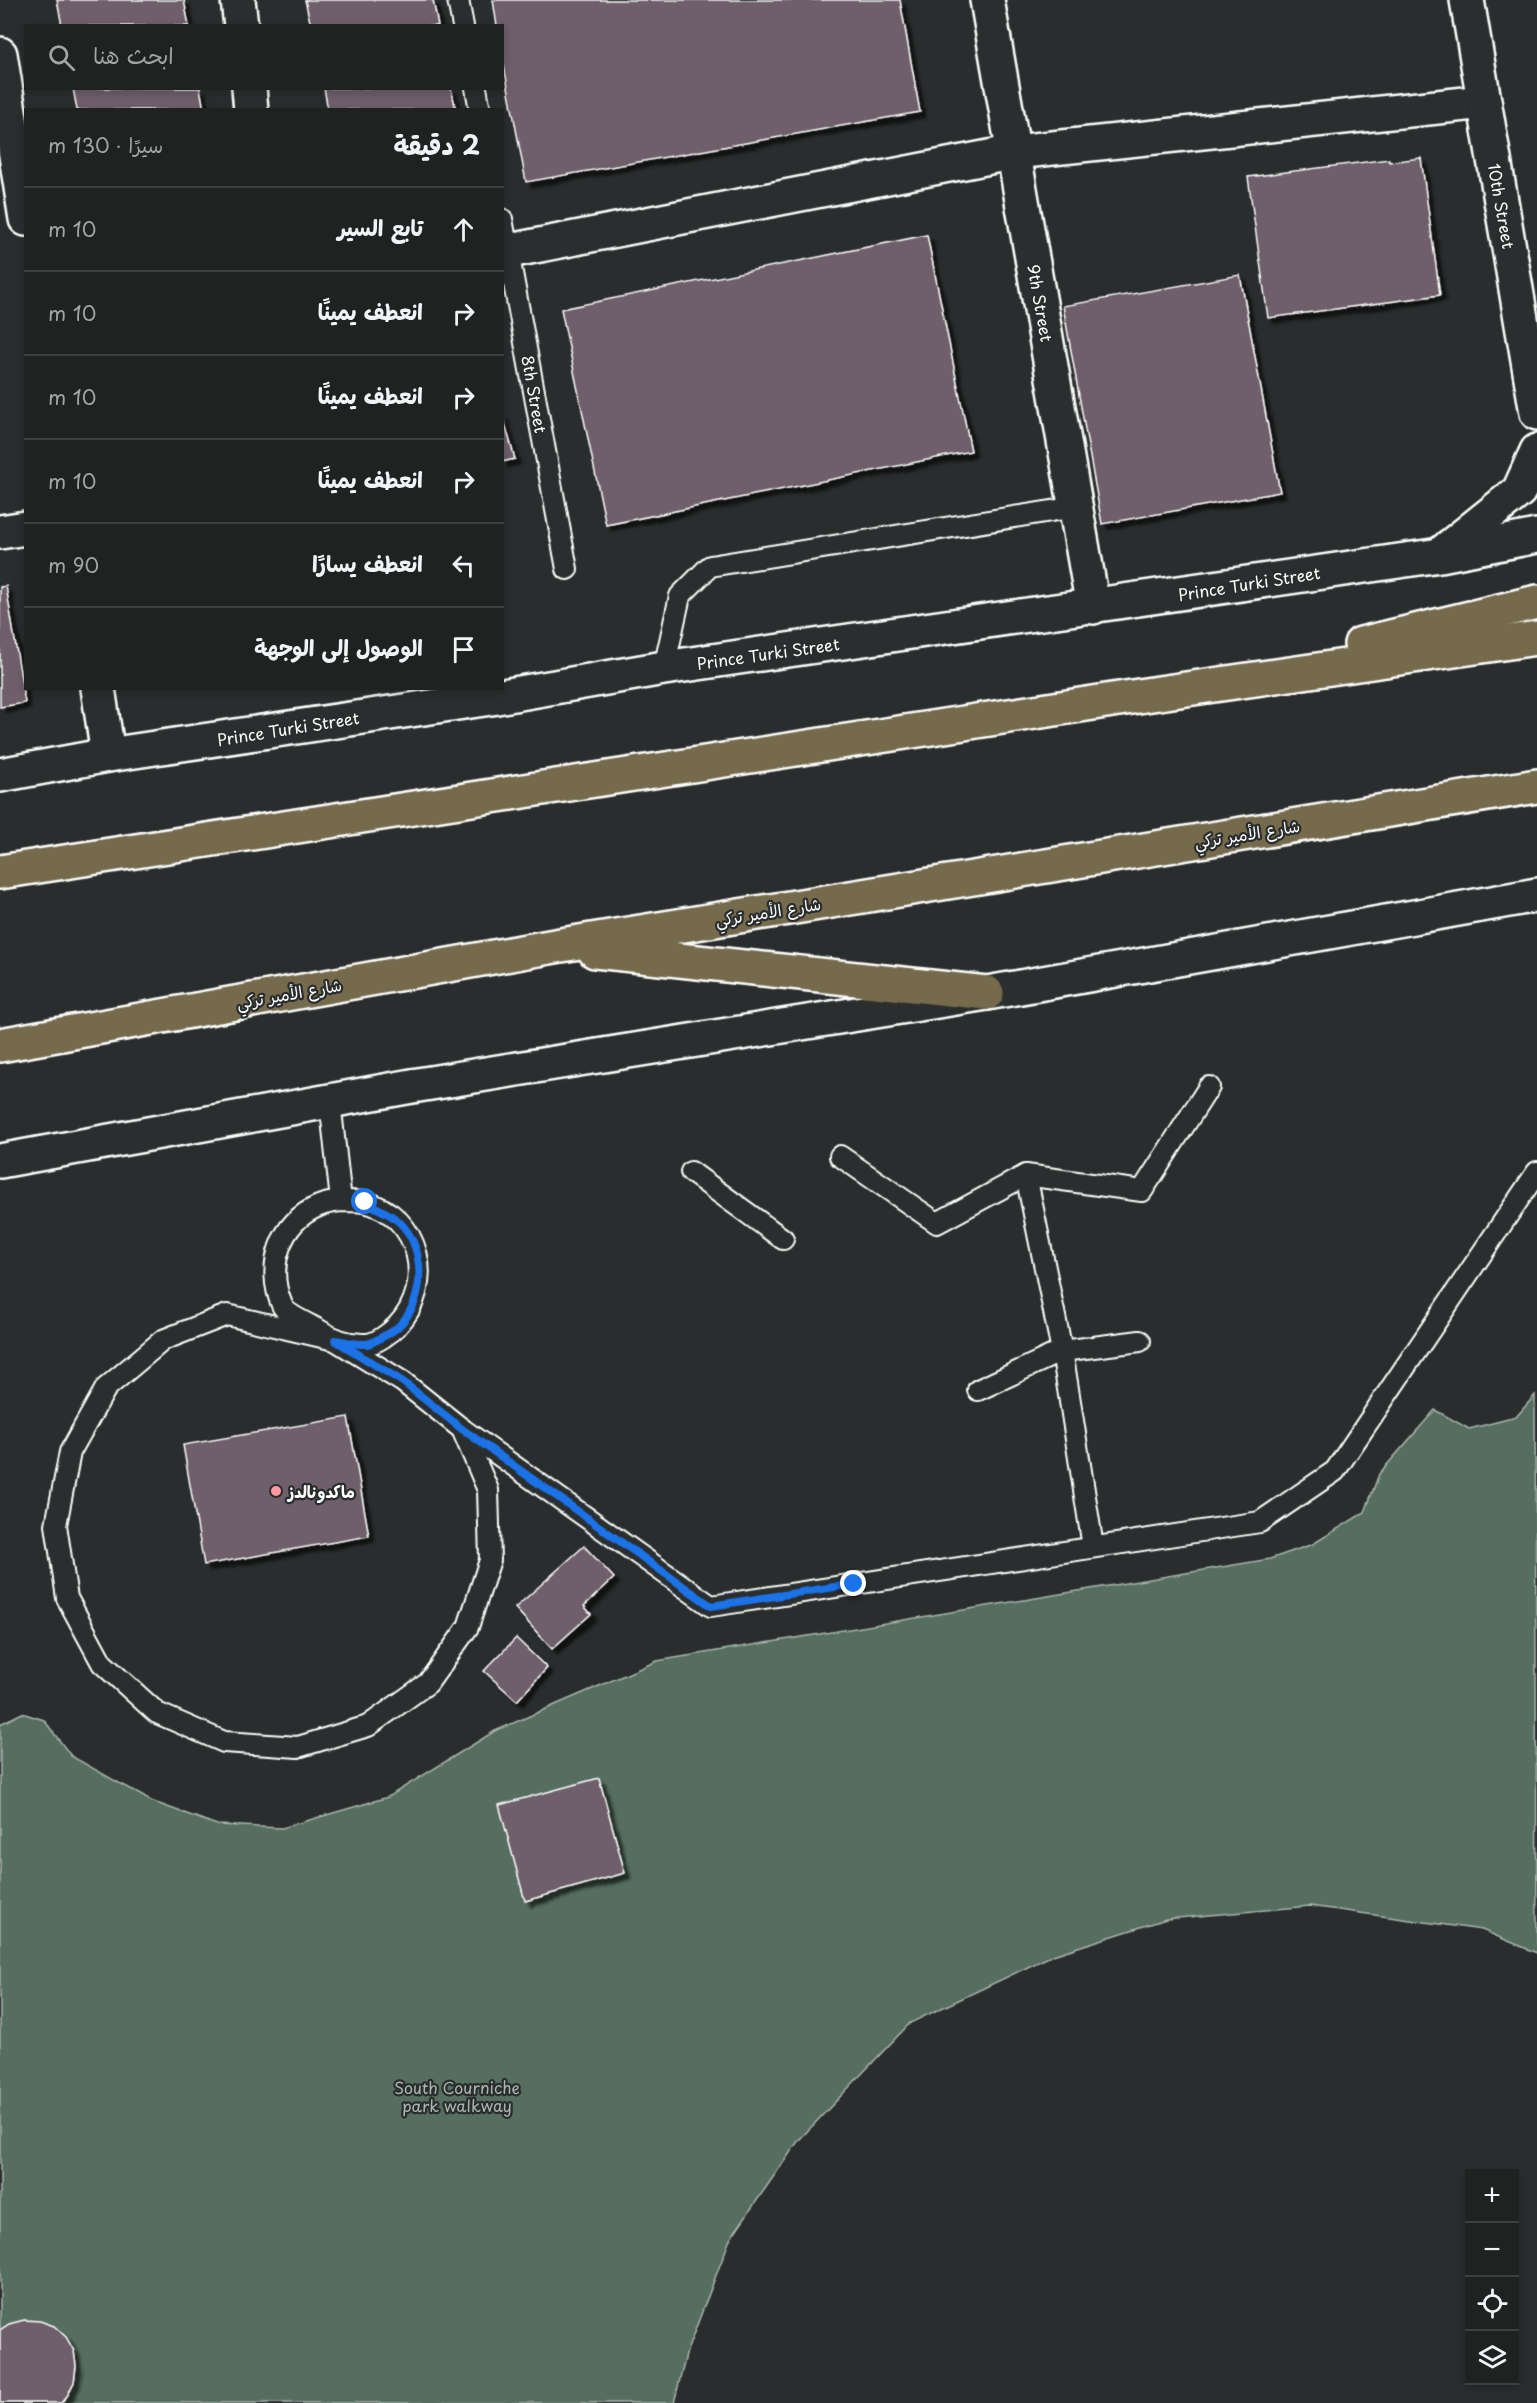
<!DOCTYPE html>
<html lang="ar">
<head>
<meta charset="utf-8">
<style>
	body { margin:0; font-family:"Playpen Sans","Playpen Sans Arabic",sans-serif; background:#2d2f2f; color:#f1f3f6; direction:rtl }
	.controls { position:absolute; right:18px; bottom:18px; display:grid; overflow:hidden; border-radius:0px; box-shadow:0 3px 9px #0003 }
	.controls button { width:54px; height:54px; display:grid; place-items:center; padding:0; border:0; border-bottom:2px solid #3d3f40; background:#202222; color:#f1f3f6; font:30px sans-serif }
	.stop { position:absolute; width:18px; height:18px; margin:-14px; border:4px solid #1a73e8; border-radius:50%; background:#fff }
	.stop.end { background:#1a73e8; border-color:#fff; box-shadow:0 2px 6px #0008 }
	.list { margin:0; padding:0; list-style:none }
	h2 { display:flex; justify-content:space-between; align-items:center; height:78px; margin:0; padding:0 24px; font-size:26px }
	h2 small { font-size:20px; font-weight:400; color:#a2a4a5 }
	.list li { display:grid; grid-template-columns:39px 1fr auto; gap:18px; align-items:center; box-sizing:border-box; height:84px; padding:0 24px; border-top:2px solid #3d3f40 }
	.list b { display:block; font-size:22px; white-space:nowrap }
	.list em { font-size:20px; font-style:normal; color:#a2a4a5 }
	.icon { flex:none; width:33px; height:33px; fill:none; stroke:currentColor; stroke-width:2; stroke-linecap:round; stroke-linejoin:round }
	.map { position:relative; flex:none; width:1537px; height:2403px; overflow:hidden; direction:ltr }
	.search { position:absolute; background:#202222; box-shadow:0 3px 9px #0003; left:24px; top:24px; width:480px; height:66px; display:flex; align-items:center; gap:15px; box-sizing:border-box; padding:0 21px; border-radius:0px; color:#a2a4a5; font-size:22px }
	.panel { position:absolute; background:#202222; box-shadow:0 3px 9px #0003; left:24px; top:108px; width:480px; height:582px; border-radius:0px; direction:rtl }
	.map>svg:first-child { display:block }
</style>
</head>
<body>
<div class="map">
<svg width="1537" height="2403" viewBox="0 0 1537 2403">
	<defs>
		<filter id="shadow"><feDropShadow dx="5.5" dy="5.5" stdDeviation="1.5" flood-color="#0009"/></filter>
	</defs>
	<rect width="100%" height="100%" fill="#2a2d2e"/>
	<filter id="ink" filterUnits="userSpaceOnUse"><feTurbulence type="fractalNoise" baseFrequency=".0167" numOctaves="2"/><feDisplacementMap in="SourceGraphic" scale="12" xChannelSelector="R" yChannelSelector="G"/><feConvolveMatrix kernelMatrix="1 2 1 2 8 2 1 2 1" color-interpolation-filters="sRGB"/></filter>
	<g filter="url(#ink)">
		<polygon fill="#546e5e" stroke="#aab6ae" stroke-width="1.5" points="1535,1395 1537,1953 1482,1930 1310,1906 1166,1919 1053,1955 910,2023 799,2140 730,2239 687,2351 674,2403 0,2403 0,1724 22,1713 44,1720 71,1756 151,1801 217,1825 282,1828 388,1797 495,1731 657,1661 1270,1559 1313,1544 1365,1512 1379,1474 1435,1410 1469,1429 1516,1417"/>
		<g fill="#6e5f6b" stroke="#fff" stroke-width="1.5" filter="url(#shadow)">
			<polygon points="57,0 184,0 189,26 62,26"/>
			<polygon points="305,0 433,0 438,26 311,26"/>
			<polygon points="493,0 900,0 920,112 526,182 502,55 502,26 497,26"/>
			<polygon points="73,88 200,88 204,110 77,110"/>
			<polygon points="324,88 451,88 456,110 328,110"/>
			<polygon points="1421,158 1440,295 1268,318 1248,177 1389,159 1389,162"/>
			<polygon points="927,235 971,451 606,525 561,309"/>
			<polygon points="1240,275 1280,492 1102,524 1063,306"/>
			<polygon points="502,413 515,459 502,462"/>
			<polygon points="6,586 25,703 0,707 0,587"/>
			<polygon points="348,1417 369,1536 204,1565 183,1445"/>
			<polygon points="584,1546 614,1578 584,1606 591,1614 552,1649 515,1608"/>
			<polygon points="516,1638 547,1668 517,1701 484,1671"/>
			<polygon points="599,1778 625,1873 525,1901 499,1805"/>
			<polygon points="24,2320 40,2321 54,2326 66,2337 74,2351 76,2366 74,2382 67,2396 61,2403 0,2403 0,2330 9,2324"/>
		</g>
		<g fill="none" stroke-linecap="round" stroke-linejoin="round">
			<defs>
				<g id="service">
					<polyline points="458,0 463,26"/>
					<polyline points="476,88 480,110"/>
					<polyline points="502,219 567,569"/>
					<polyline points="664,668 680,596 710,566 1076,507"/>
					<polyline points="330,1101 341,1201"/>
					<polyline points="840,1156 937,1223 1026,1175 1142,1191 1209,1087"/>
					<polyline points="691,1172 783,1239"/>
					<polyline points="1026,1175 1062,1351 1093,1547"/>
					<path d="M341,1201c7,0 16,0 23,1 57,13 72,84 33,124 -7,7 -20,17 -30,18 -17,1 -34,-5 -48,-14 -9,-5 -34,-16 -37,-25 -16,-37 -3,-83 37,-99 7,-3 15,-4 22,-5z"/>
					<polygon points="227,1315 335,1340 403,1382 462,1429 488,1490 490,1560 468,1627 428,1683 368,1726 298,1747 224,1742 157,1713 102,1663 67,1598 56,1525 70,1452 106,1388 163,1340"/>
					<polyline points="978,1390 1062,1351 1140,1341"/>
					<polyline points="462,1429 711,1606 1260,1522 1335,1471 1537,1172"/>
				</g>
				<g id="minor">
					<polyline points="238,0 241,26"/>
					<polyline points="987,0 1093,607"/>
					<polyline points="249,88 251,110"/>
					<polyline points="509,251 1015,152 1484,102"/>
					<polyline points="0,532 26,528"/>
				</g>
				<g id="tertiary">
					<polyline points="1467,0 1537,413"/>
					<polyline points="0,54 26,219"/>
					<polyline points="1443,552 1519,491 1537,451"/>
					<polyline points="98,688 108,755"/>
					<polyline points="0,775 108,755 491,698 664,668 1440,555 1537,536"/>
					<polyline points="0,1161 412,1086 987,993 1537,895"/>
				</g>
				<g id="primary">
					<polyline points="1361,644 1537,602"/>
					<polyline points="0,872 1145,695 1537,638"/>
					<polyline points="595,951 987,993"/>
					<polyline points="0,1045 555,946 1537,786"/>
				</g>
			</defs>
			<use href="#service" stroke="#fff" stroke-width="24"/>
			<use href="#minor" stroke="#fff" stroke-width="38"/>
			<use href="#tertiary" stroke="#fff" stroke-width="38"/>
			<use href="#primary" stroke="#fff" stroke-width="38"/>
			<use href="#service" stroke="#2a2d2e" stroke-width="20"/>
			<use href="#minor" stroke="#2a2d2e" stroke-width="33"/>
			<use href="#tertiary" stroke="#2a2d2e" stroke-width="33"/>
			<use href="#primary" stroke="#746b4b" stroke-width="33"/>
		</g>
	</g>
	<g fill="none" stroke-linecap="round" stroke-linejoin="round" filter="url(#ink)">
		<path stroke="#1a73e8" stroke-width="8" d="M365,1202c14,7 29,13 39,25 26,32 19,91 -20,109 -5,3 -12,7 -17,8 -10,1 -22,-3 -32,-4l68,42 59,47 249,177 143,-22"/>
	</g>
	<circle fill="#ff9aa2" stroke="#2a2d2e" stroke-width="2" cx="276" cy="1491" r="6"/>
	<g text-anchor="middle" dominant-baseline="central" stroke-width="4.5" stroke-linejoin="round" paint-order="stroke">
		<g font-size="16" fill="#fff" stroke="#2a2d2e">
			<text transform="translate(1502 206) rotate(80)">10th Street</text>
			<text transform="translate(1041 303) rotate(80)">9th Street</text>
			<text transform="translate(535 394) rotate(80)">8th Street</text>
			<text transform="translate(1249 583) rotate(-9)">Prince Turki Street</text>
			<text transform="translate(768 653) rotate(-8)">Prince Turki Street</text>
			<text transform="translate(288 728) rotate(-9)">Prince Turki Street</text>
			<text transform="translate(1247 833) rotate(-9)">شارع الأمير تركي</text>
			<text transform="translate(768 911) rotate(-9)">شارع الأمير تركي</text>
			<text transform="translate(289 993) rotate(-10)">شارع الأمير تركي</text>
		</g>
		<g font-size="16" font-weight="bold" fill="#fff" stroke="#2a2d2e" text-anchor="start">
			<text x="288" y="1491">ماكدونالدز</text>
		</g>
		<g font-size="16" fill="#aab6ae" stroke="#2a2d2e">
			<text x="457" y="2087">South Courniche<tspan x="457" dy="18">park walkway</tspan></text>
		</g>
	</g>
</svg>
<div class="controls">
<button>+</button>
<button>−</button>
<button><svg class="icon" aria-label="locate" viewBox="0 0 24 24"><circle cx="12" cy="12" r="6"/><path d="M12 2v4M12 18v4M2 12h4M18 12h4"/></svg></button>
<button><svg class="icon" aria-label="layers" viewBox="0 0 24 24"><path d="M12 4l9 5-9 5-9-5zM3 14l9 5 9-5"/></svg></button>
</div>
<div class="stop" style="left:365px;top:1202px"></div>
<div class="stop end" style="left:854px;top:1584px"></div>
<div class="search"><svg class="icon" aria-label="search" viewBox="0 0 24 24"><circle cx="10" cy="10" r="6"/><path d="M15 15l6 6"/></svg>ابحث هنا</div>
<section class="panel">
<h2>2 دقيقة<small>سيرًا · 130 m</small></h2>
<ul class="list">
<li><svg class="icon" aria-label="ahead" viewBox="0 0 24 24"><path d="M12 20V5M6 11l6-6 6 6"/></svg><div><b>تابع السير</b></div><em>10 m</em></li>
<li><svg class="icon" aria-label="right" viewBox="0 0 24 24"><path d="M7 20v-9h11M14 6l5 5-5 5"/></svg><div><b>انعطف يمينًا</b></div><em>10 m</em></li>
<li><svg class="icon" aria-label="right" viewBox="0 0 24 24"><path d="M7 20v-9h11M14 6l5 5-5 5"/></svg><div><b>انعطف يمينًا</b></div><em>10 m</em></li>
<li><svg class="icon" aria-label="right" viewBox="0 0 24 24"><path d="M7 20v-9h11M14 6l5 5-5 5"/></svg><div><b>انعطف يمينًا</b></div><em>10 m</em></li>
<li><svg class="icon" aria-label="left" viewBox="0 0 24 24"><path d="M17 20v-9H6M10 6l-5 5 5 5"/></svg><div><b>انعطف يسارًا</b></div><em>90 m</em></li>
<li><svg class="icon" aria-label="arrive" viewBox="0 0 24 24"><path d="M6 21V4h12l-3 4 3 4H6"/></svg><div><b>الوصول إلى الوجهة</b></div></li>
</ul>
</section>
</div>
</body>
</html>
